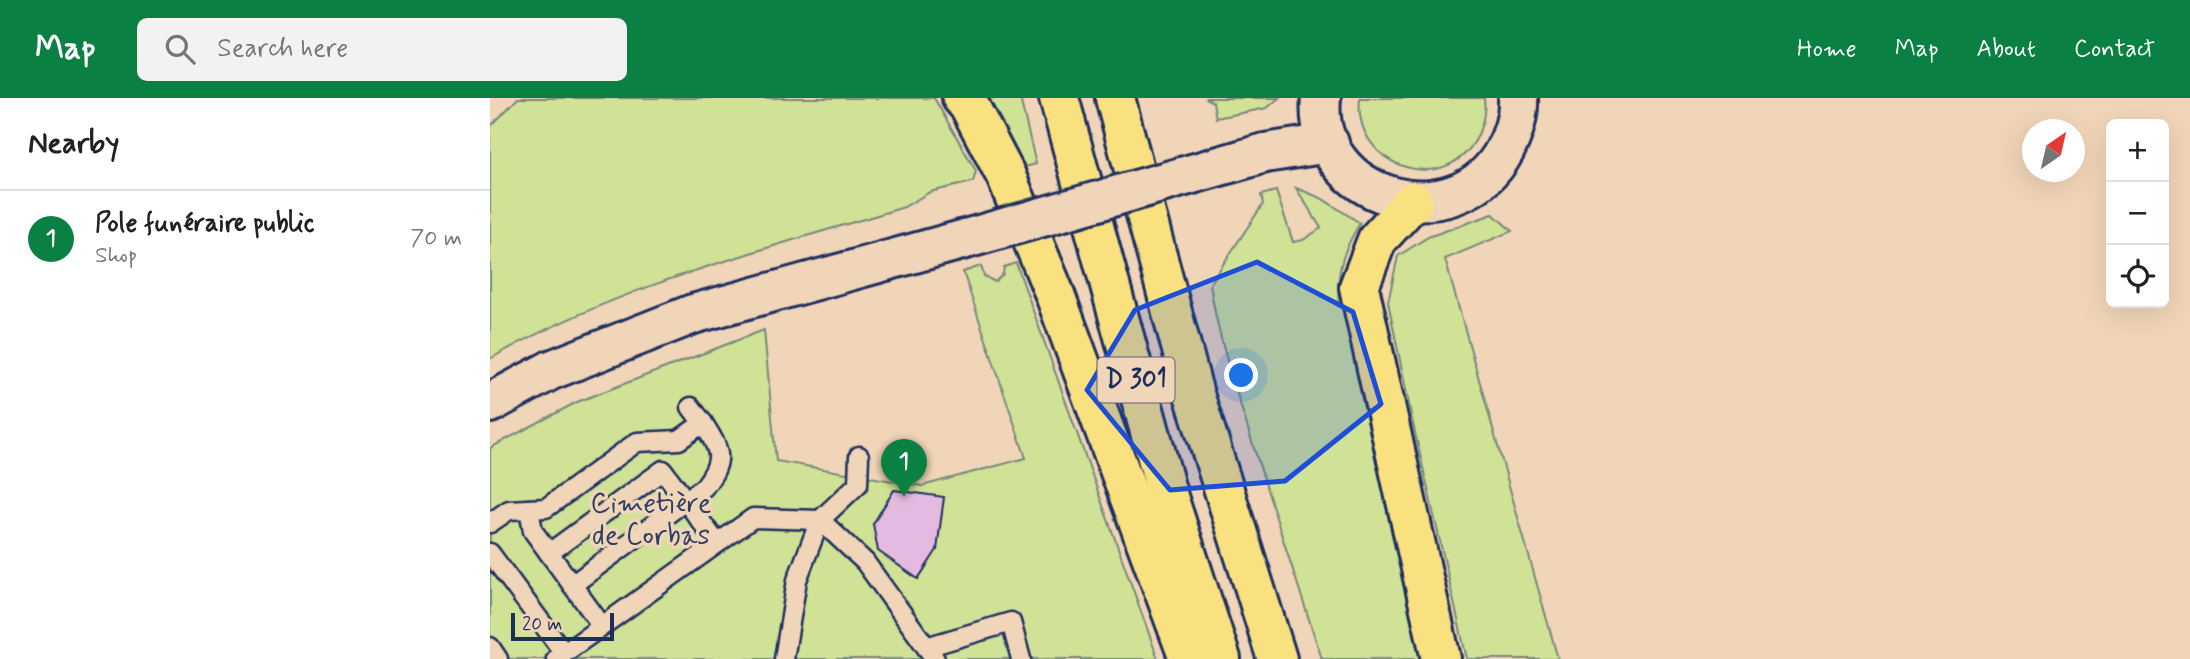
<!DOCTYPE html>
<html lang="en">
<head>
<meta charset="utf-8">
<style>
	body { margin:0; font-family:Mynerve,sans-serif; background:#f2f2f2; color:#222 }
	.controls { position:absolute; right:21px; top:21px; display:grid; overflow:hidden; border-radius:10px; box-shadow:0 7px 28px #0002 }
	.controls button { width:63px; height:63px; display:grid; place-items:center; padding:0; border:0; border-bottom:2px solid #e0e0e0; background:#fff; color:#222; font:35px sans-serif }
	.compass { position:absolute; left:1532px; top:21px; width:63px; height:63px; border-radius:50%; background:#fff; box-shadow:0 7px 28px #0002; rotate:34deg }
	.scale { position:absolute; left:21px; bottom:18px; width:103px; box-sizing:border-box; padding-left:7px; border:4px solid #1b2f5e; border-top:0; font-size:19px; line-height:24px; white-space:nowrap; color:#1b2f5e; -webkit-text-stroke:5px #f1d5b8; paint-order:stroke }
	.you { position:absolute; left:752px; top:278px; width:24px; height:24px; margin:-18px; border:5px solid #fff; border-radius:50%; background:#1a73e8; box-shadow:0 0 0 10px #1a73e833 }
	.badge { display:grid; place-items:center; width:46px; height:46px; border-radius:50%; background:#0b8043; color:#fff; font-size:23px; font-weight:700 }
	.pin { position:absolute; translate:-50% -58px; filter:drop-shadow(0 2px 4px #0008) }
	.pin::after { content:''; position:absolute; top:37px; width:24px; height:21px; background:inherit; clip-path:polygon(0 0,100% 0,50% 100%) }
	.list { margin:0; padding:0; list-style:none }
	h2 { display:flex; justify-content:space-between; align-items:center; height:91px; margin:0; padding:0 28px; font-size:30px }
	h2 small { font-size:23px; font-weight:400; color:#767676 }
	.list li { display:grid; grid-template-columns:46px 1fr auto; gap:21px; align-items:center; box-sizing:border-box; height:98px; padding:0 28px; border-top:2px solid #e0e0e0 }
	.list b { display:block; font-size:26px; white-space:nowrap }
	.list p { margin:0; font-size:23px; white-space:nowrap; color:#767676 }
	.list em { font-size:23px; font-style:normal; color:#767676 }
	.icon { flex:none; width:38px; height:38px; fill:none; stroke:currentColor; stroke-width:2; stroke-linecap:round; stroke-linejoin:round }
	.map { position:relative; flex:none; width:1700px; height:561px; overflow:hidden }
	header { display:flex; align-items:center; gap:42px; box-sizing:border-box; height:98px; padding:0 35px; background:#0b8043; color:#fff }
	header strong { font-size:33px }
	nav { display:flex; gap:38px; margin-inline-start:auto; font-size:24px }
	.search { width:490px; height:63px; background:#f2f2f2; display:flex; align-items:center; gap:18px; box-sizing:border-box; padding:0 24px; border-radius:10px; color:#767676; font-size:26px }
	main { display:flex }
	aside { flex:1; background:#fff }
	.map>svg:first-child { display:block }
</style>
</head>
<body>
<header>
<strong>Map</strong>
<div class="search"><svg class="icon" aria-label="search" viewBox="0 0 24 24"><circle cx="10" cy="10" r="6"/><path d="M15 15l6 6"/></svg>Search here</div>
<nav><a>Home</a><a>Map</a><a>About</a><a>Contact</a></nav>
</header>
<main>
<aside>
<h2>Nearby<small></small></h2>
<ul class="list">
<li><span class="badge">1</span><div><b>Pole funéraire public</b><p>Shop</p></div><em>70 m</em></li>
</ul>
</aside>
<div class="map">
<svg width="1700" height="561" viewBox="0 0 1700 561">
	<rect width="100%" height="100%" fill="#f1d5b8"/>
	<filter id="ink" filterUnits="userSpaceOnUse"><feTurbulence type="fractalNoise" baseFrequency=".0143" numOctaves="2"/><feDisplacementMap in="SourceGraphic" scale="14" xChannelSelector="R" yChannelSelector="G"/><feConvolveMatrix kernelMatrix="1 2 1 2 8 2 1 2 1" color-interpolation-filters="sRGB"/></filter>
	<g filter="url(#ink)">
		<g fill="#d0e296" stroke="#76887a" stroke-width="2">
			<path d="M28,0h416l42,73 -3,11 -43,10 -26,15c-141,43 -285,78 -414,152v-232z"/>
			<polygon points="493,0 530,0 546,66 531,70"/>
			<polygon points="715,0 789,0 777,10 726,20 723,4"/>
			<path d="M870,0h124c2,13 -1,25 -6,37 -30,64 -126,33 -118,-37z"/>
			<path d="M806,90l25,10 39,25c-18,29 -24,49 -21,83h9l78,353h-104c-25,-76 -50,-153 -74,-230 -15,-48 -31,-96 -38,-145l53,-80 -2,-9 15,-4 17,51 10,-2 18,-12z"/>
			<polygon points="1003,116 1022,133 955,161 1068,561 977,561 923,326 898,204 908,158 938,139"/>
			<polygon points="526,165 668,561 0,561 0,350 87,304 274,232 286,363 432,388 536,360 473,174 491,168 494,178 505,184 513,176 514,169"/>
		</g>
		<polygon fill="#e5bae0" stroke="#1b2f5e" stroke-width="2" points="404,392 454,399 447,452 428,481 388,453 383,426"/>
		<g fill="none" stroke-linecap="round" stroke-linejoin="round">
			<defs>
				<g id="service">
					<polyline points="39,411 43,433 59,455"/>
					<polyline points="0,425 19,412 56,410 147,344 189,342 213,325 201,309"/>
					<polyline points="0,455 74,555"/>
					<path d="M82,487l132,-98c21,-27 17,-36 -1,-64"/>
					<polyline points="112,528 59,455 173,372 227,445"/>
					<polyline points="0,549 8,561"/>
					<polyline points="436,549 521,524 531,561"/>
					<polyline points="66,561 263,420 330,422 375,464 445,561"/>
					<polyline points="294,561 307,482 330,422 368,386 369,358"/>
				</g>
				<g id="secondary">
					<path d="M831,0c-10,100 135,144 184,52 8,-16 14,-34 13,-52"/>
					<polyline points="775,55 839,45"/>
					<polyline points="0,305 61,272 203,216 479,140"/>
				</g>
				<g id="trunk">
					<polyline points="472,0 480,9 516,78 564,194 699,561"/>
					<polyline points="569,0 677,396 731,561"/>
					<polyline points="625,0 703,293 787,561"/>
					<polyline points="923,103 887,142 869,189 951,561"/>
				</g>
			</defs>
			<use href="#service" stroke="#1b2f5e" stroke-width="23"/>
			<use href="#secondary" stroke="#1b2f5e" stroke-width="44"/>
			<use href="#trunk" stroke="#1b2f5e" stroke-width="44"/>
			<use href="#service" stroke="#f1d5b8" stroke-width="18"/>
			<use href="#secondary" stroke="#f1d5b8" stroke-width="38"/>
			<use href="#trunk" stroke="#fae180" stroke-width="38"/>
			<defs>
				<polyline id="secondary-bridge" points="479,140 775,55"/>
			</defs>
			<use href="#secondary-bridge" stroke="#1b2f5e" stroke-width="44" stroke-linecap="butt"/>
			<use href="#secondary-bridge" stroke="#f1d5b8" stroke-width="38"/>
		</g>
	</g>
	<path fill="#1d4ed8" fill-opacity="0.2" stroke="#1d4ed8" stroke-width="5" stroke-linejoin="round" d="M767,164l96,50 28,92 -96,77 -115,9 -83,-100 48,-80z"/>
	<g text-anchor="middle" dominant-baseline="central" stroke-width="7" stroke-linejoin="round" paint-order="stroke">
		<rect fill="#f1d5b8" stroke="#5b6179" stroke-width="2" x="607.5" y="259.5" width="77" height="45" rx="5"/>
		<g font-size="26" font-weight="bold" fill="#1b2f5e">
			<text x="646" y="282">D 301</text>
		</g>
		<g font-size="28" fill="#2d4164" stroke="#f1d5b8">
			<text x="161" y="406">Cimetière<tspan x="161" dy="32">de Corbas</tspan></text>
		</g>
	</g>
</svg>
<div class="controls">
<button>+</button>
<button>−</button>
<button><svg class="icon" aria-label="locate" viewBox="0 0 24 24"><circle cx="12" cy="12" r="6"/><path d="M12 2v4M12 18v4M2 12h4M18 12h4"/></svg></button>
</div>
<svg class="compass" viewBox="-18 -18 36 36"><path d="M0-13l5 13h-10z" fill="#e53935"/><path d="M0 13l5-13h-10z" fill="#767676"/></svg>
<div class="scale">20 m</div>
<div class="you"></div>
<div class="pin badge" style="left:414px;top:399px">1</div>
</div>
</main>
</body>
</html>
